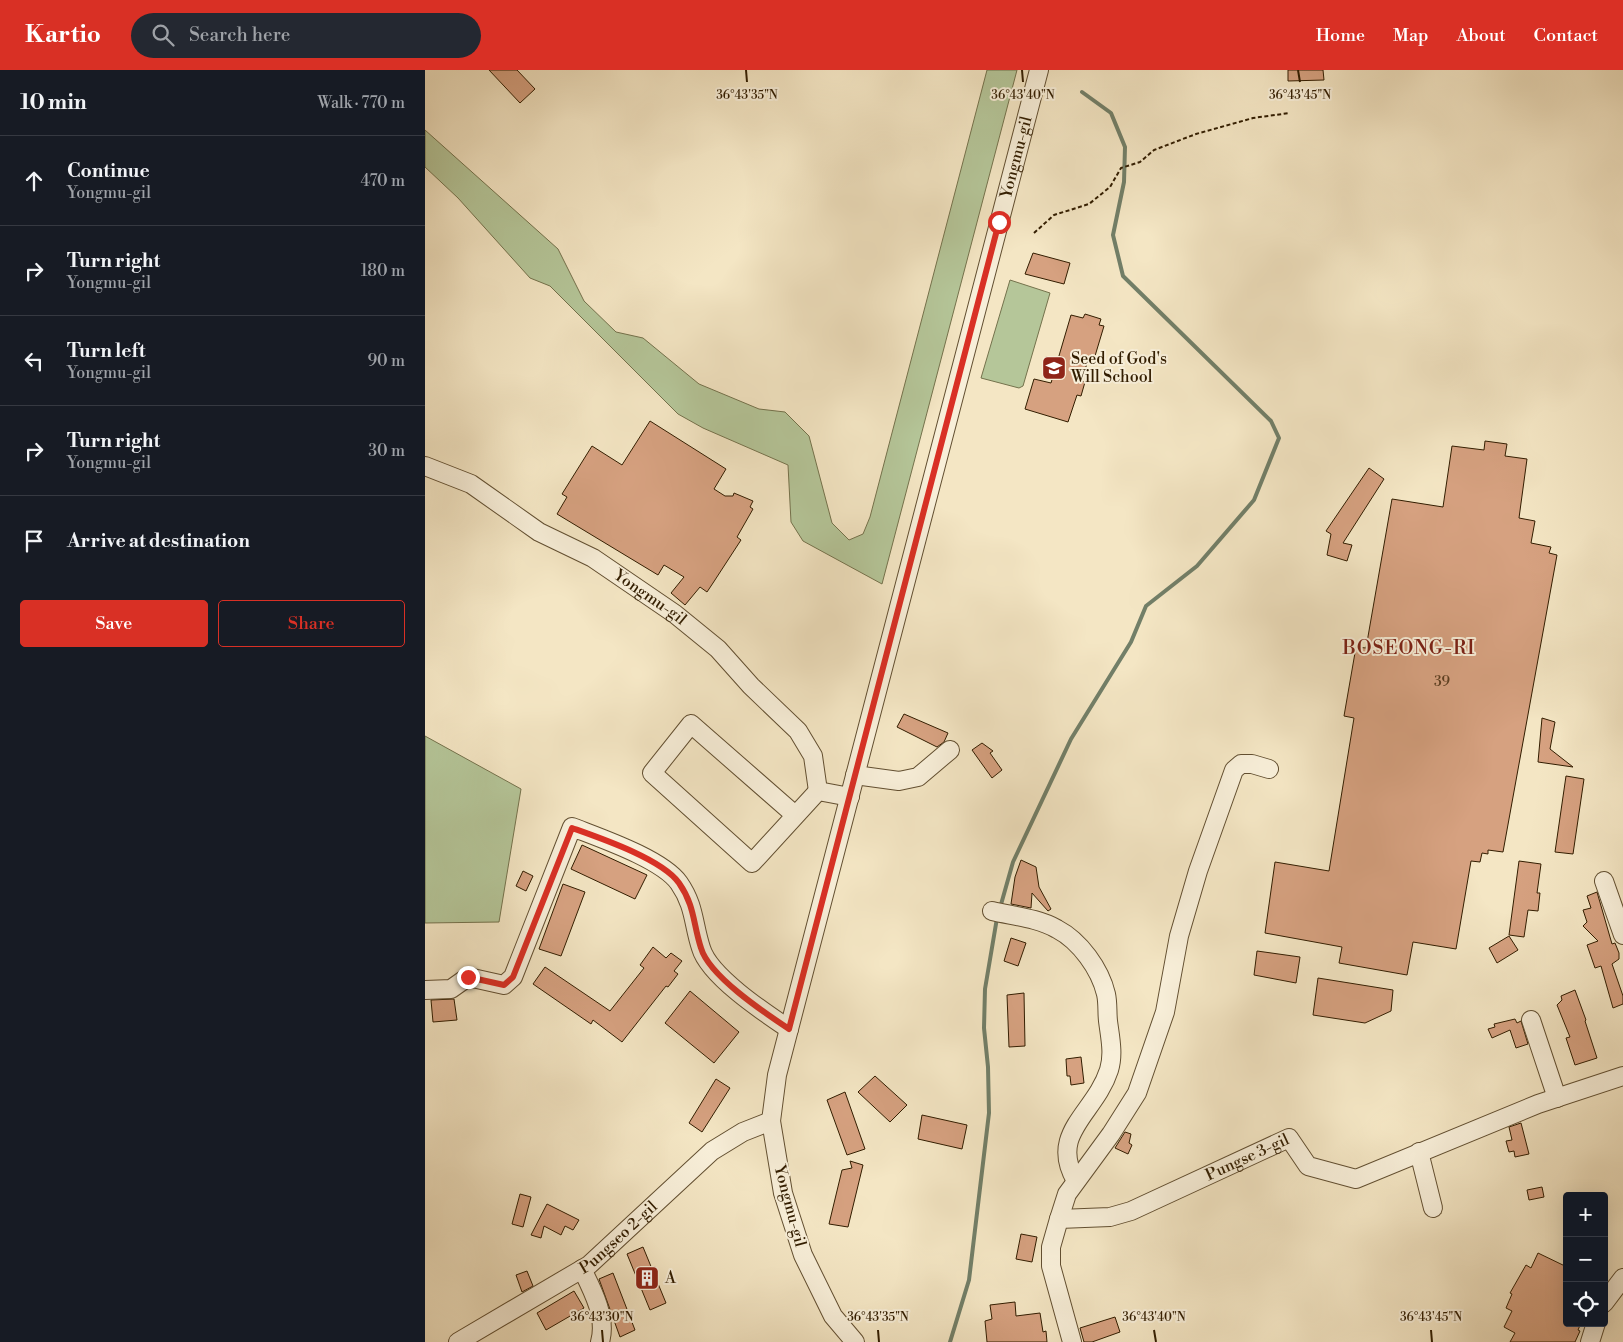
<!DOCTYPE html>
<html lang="en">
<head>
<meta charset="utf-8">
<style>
	body { margin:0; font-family:"Libre Bodoni",serif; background:#242831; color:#f1f3f6 }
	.controls { position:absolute; right:15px; bottom:15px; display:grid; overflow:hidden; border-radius:5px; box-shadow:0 5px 20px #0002 }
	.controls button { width:45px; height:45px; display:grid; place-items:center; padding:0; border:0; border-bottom:1px solid #363941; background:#171b24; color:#f1f3f6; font:25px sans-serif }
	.stop { position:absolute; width:15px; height:15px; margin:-11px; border:4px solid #d93025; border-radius:50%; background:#fff }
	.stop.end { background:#d93025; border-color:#fff; box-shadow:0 1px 5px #0008 }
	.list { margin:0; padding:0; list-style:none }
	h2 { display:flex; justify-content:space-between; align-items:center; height:65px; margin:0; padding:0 20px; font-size:21px }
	h2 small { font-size:16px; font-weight:400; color:#9ea1a6 }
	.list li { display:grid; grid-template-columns:32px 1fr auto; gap:15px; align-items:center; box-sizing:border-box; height:90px; padding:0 20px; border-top:1px solid #363941 }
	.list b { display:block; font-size:19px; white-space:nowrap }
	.list p { margin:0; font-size:16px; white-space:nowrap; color:#9ea1a6 }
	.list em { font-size:16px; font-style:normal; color:#9ea1a6 }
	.actions { display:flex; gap:10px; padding:15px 20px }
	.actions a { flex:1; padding:11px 0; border:1px solid #d93025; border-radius:5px; text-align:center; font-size:18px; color:#d93025 }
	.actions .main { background:#d93025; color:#fff }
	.icon { flex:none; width:28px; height:28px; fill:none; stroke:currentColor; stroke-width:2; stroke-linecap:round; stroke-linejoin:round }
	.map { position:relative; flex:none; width:1198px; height:1272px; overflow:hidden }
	header { display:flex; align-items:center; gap:30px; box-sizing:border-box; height:70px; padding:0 25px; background:#d93025; color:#fff }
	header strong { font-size:24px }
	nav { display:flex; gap:28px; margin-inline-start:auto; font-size:18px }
	.search { width:350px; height:45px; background:#242831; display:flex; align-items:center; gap:12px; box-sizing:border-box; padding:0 18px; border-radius:28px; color:#9ea1a6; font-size:19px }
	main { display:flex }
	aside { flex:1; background:#171b24 }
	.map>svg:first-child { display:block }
</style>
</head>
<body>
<header>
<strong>Kartio</strong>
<div class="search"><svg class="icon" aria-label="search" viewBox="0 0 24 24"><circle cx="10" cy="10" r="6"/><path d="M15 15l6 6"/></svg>Search here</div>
<nav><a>Home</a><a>Map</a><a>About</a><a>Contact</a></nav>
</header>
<main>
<aside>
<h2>10 min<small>Walk · 770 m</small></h2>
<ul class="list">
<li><svg class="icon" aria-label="ahead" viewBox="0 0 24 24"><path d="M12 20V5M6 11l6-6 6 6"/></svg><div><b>Continue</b><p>Yongmu-gil</p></div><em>470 m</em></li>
<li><svg class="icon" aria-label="right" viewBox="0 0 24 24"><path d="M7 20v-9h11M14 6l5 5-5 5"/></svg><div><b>Turn right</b><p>Yongmu-gil</p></div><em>180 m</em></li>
<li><svg class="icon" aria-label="left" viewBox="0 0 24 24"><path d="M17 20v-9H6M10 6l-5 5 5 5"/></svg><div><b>Turn left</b><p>Yongmu-gil</p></div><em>90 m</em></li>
<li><svg class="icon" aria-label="right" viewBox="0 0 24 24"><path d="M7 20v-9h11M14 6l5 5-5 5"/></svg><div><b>Turn right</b><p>Yongmu-gil</p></div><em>30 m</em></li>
<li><svg class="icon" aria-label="arrive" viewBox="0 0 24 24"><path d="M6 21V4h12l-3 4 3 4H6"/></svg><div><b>Arrive at destination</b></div></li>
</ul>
<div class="actions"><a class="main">Save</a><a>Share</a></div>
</aside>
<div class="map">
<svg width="1198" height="1272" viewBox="0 0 1198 1272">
	<rect width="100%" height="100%" fill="#f4e6c4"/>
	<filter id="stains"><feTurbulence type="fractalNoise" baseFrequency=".004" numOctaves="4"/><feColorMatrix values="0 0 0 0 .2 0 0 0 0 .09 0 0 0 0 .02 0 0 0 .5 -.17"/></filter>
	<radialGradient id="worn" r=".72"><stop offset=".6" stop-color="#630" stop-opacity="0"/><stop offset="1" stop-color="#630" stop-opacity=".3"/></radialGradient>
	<g fill="#b5c699" stroke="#74724c">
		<polygon points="562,0 592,0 457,514 378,471 366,452 363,395 278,358 253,344 125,216 105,208 33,128 0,97 0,60 133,179 159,231 191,262 218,268 274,314 334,339 360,342 384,366 407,453 424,470 438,464 445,447"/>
		<polygon points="585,210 625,223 598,316 594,318 556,308"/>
		<polygon points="0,666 96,719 74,852 0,853"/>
	</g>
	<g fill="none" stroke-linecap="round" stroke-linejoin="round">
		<g stroke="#727f68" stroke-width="4">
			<polyline points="575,838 588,792 646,669 706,572 721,536 772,496 829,430 854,368 846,351 698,206 688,165 699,112 700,77 686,43 657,22"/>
			<polyline points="525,1272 544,1210 564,1043 563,997 559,958 560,919 572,848"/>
		</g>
	</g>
	<g fill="#d6a180" stroke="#321d00">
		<polygon points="64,0 92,0 110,19 95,33"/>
		<polygon points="863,0 898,0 899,10 863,11"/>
		<polygon points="608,183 645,193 639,214 600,204"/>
		<polygon points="660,244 676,249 674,255 679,256 670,286 665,285 656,311 660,312 656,326 652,325 643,352 600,339 609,309 626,313 646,245 658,248"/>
		<polygon points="225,351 301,399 289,419 300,426 308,426 309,423 328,431 325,437 328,439 312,467 316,470 288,513 282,522 275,517 260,535 246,523 259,507 239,495 233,505 132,444 142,427 137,424 167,376 197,395"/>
		<polygon points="1060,371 1082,374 1080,386 1102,389 1094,448 1110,451 1106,473 1126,477 1124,483 1132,485 1078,782 1063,780 1063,784 1057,783 1055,792 1046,791 1031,879 988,872 982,905 914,893 917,877 840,863 850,792 904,801 929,648 919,646 931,577 941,578 967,429 1018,437 1027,376 1059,380"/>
		<polygon points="944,398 959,409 918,473 927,475 922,491 902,485 906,464 901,461"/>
		<polygon points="479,644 523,663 519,672 512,677 472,657"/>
		<polygon points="1117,648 1130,652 1125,679 1148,697 1113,692"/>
		<polygon points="557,673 568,681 565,683 577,700 567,708 547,680"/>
		<polygon points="1141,706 1159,709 1148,784 1130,782"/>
		<polygon points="157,775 222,805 210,829 146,799"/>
		<polygon points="596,790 611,797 614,817 626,839 623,841 607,823 606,838 586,834 590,807"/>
		<polygon points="1094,791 1116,794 1112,823 1115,823 1113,841 1103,840 1099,867 1084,865"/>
		<polygon points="98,801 108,806 101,821 91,816"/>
		<polygon points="138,814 160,822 136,886 114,879"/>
		<polygon points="1172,822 1187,874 1190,873 1194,883 1194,889 1187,894 1198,926 1198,934 1188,938 1176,896 1170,898 1162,875 1173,871 1158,856 1162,852 1158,840 1166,838 1162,826"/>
		<polygon points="1084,866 1093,880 1072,893 1064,878"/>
		<polygon points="586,868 601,873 593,896 579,891"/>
		<polygon points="228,877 241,888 246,883 257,891 249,901 253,904 243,917 241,916 197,972 168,950 166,954 108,914 120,897 185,941 219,898 215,895"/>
		<polygon points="832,881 875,887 871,913 829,905"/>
		<polygon points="893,908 968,920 966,941 940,953 888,945"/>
		<polygon points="1150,920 1161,950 1160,951 1172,988 1150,995 1141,968 1145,967 1132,935 1137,930 1136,926"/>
		<polygon points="265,921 314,962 289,993 240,953"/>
		<polygon points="599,923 600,976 584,977 582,925"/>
		<polygon points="29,929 32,950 8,952 6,930"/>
		<polygon points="1090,949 1092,953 1096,951 1103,974 1091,978 1085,960 1067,968 1063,959 1070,957 1069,954"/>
		<polygon points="656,987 659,1013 646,1015 645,1006 642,1006 641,989"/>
		<polygon points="450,1006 482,1035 465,1052 433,1022"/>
		<polygon points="291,1009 305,1018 277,1062 264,1053"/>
		<polygon points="420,1022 440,1079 422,1085 402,1030"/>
		<polygon points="497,1045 542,1055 537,1079 493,1069"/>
		<polygon points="1096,1053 1104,1084 1090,1087 1089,1081 1084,1082 1081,1071 1087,1070 1084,1057"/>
		<polygon points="700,1062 706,1064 704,1073 707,1075 703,1084 690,1078"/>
		<polygon points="425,1091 438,1095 423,1157 404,1154 417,1100 427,1098"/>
		<polygon points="1117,1117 1119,1127 1104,1130 1102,1120"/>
		<polygon points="95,1124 106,1127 98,1157 87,1154"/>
		<polygon points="122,1134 154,1150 148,1160 140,1156 136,1165 119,1156 116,1168 106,1165"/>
		<polygon points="596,1164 612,1167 607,1192 591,1189"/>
		<polygon points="218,1177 241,1233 225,1240 202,1184"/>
		<polygon points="1113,1183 1142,1197 1142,1253 1156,1253 1153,1260 1155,1261 1150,1272 1085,1272 1090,1263 1079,1257 1087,1241 1081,1238 1087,1224 1085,1223 1101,1195 1106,1198"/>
		<polygon points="102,1201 108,1216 97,1222 91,1205"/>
		<polygon points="188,1203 210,1260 195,1267 174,1209"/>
		<polygon points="149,1221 159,1238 121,1260 112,1243"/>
		<polygon points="590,1232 591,1246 615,1243 618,1262 621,1261 622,1272 562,1272 560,1251 567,1249 565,1235"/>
		<polygon points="690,1247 695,1262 667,1272 659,1272 655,1258"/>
	</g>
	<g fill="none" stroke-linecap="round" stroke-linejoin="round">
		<defs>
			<g id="minor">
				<path id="s1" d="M0,396l46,18 68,48 54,26 82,56 43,35 33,37 47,45 15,25 5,35"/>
				<polyline points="430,705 474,711 493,707 525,680"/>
				<polyline points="370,745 266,654 227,703 327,793 393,721 425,727"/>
				<polyline points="1179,811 1198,865"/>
				<path d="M567,841c21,5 46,7 65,18 23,12 43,40 49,65 2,9 1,18 2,27 2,16 6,33 1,49 -14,44 -61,63 -33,111"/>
				<path d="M0,920l26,-1 17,-12 36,8 9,-8 59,-150c28,11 90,32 107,56 16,23 14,41 22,65 8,28 64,65 88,81"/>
				<polyline points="1106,950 1132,1028"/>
				<polyline points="994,1082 1008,1138"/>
				<polyline points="634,1149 642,1124 686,1064 712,1023 740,942 754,866 773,801 809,700 816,694 827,694 844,699"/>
				<path d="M157,1199c11,22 25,49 18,73"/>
				<polyline points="1179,1233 1198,1208"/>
				<path id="s2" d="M33,1272l131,-77 123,-114 31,-19 28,-11"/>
				<path id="s3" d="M430,1272l-22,-26 -30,-61 -20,-62 -12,-72 6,-46 262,-1005"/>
				<path id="s4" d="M647,1272l-21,-76v-19l8,-28 51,-2 21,-6 158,-73 19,28 48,13 182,-75 85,-28"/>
				<polyline points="1165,1272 1171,1253"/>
			</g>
		</defs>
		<use href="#minor" stroke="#624f31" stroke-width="20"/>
		<polyline stroke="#321d00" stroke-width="2" stroke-dasharray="4 2.5" stroke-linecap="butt" points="609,163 629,145 664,134 685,117 696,98 715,92 729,80 771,64 828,48 865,43"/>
		<use href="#minor" stroke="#f8efd9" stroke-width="18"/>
	</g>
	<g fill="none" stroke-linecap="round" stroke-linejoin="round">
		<path stroke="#d93025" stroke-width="6" d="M43,907l36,8 9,-8 59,-149c28,10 90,31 107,55 16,23 14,41 22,65 8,28 64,65 88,81l210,-807"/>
	</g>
	<path fill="none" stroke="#321d00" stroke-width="2" d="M321,0l1,12M597,0l1,12M873,0l2,12M177,1260l1,12M453,1260l1,12M729,1260l2,12M1006,1260l1,12"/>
	<defs>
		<symbol id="school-square" viewBox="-11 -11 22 22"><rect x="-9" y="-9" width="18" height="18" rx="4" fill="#8f2418" stroke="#f8efd9"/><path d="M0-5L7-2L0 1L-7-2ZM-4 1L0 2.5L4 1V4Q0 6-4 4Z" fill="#fff"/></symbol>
		<symbol id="building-square" viewBox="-11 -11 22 22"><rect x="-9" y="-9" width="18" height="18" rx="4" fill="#8f2418" stroke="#f8efd9"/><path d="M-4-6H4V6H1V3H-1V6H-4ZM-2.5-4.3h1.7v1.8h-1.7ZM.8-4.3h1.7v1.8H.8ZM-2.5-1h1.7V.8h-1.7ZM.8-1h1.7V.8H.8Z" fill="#fff"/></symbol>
	</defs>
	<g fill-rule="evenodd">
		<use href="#school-square" x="615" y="284" width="28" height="28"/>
		<use href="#building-square" x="208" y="1194" width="28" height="28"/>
	</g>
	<g text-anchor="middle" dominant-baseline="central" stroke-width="4" stroke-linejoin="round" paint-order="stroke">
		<g font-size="14" fill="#5b3e20">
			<text x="1017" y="612">39</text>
		</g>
		<g font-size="16" fill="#321d00" stroke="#f8efd9">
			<text stroke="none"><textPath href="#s3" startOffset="1235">Yongmu-gil</textPath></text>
			<text stroke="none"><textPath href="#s1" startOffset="262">Yongmu-gil</textPath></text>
			<text stroke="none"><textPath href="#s4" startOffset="328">Pungse 3-gil</textPath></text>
			<text transform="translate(365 1136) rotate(75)">Yongmu-gil</text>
			<text stroke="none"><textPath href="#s2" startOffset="192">Pungseo 2-gil</textPath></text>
		</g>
		<g font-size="16" fill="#321d00" stroke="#f8efd9" text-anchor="start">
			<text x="646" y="289">Seed of God's<tspan x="646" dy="18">Will School</tspan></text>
			<text x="240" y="1208">A</text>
		</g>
		<g font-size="19" letter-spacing="1" fill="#7a1f14" stroke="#f8efd9">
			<text x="984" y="578">BOSEONG-RI</text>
		</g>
	</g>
	<g font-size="12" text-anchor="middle" fill="#321d00" stroke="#f8efd9" stroke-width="4" stroke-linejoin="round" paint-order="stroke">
		<text x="322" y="29">36°43'35"N</text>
		<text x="598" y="29">36°43'40"N</text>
		<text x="875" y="29">36°43'45"N</text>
		<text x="177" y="1251">36°43'30"N</text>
		<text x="453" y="1251">36°43'35"N</text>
		<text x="729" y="1251">36°43'40"N</text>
		<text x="1006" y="1251">36°43'45"N</text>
	</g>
	<rect width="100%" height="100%" filter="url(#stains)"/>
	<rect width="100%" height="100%" fill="url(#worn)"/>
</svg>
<div class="controls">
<button>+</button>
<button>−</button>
<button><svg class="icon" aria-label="locate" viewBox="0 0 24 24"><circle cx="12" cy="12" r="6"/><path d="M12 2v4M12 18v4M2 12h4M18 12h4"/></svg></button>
</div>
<div class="stop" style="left:574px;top:152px"></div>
<div class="stop end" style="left:43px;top:907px"></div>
</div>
</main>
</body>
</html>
